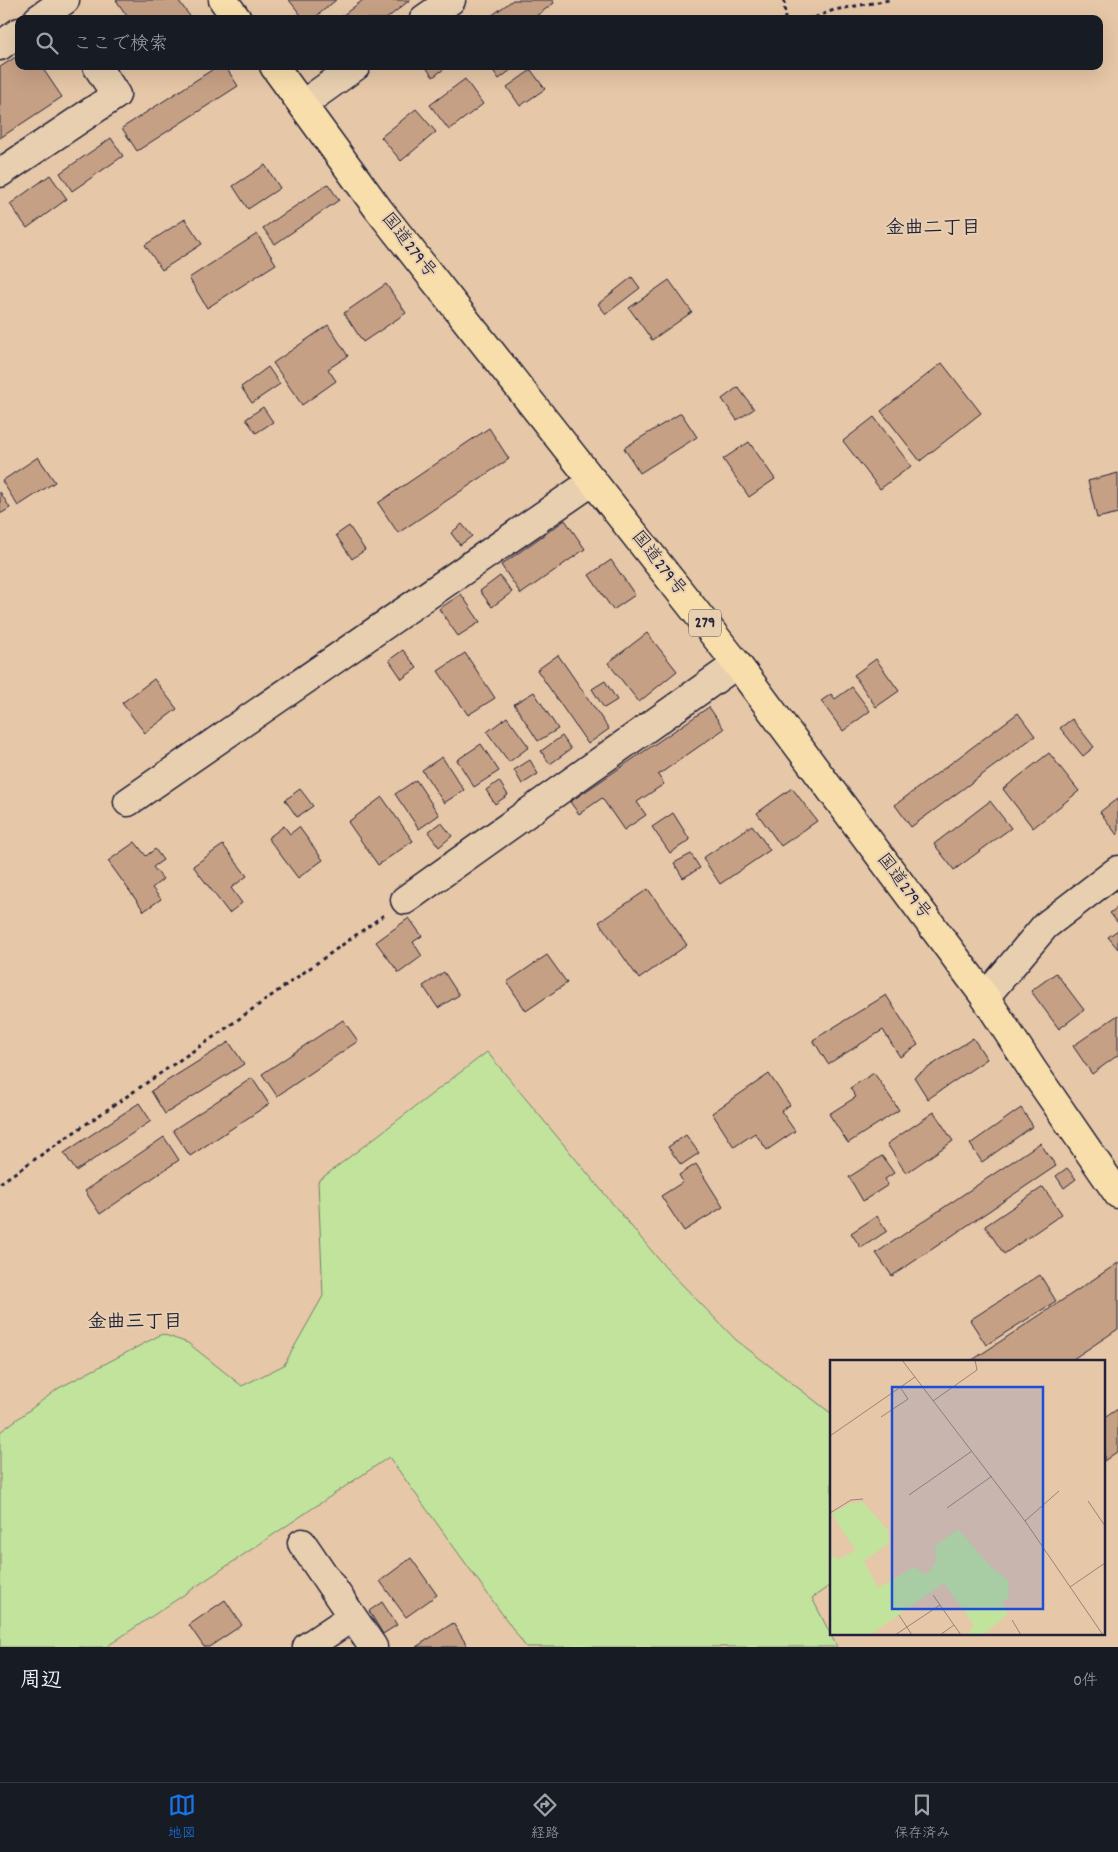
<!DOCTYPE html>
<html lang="ja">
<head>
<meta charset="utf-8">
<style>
	body { margin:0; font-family:Dekko,"Klee One",sans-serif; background:#242831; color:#f1f3f6 }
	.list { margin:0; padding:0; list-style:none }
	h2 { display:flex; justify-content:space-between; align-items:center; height:65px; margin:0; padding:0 20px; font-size:21px }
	h2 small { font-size:16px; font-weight:400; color:#9ea1a6 }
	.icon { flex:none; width:28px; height:28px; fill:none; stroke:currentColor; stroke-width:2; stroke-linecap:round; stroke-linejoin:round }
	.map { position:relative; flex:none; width:1118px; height:1647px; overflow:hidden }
	.search { position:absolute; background:#171b24; box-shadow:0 5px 20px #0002; left:15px; right:15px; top:15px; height:55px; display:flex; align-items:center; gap:12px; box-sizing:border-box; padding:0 18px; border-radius:10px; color:#9ea1a6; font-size:19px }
	.sheet { height:135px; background:#171b24 }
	nav { display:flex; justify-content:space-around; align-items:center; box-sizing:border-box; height:70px; border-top:1px solid #363941; background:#171b24; font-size:14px; color:#9ea1a6 }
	nav a { display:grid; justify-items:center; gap:2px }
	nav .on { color:#1a73e8 }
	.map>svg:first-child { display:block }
</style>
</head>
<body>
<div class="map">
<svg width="1118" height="1647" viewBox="0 0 1118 1647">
	<rect width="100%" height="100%" fill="#e6c7a7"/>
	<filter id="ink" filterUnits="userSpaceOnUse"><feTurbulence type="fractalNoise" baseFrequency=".02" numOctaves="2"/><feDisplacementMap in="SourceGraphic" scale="10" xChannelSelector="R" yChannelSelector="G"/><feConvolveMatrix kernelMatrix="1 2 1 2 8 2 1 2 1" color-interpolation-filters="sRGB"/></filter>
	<g filter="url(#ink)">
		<polygon fill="#c1e39c" stroke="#72826c" points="487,1052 665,1267 736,1340 832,1414 832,1584 812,1598 837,1647 526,1647 389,1457 106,1647 0,1647 0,1432 59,1388 162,1334 188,1343 242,1386 284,1365 323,1296 318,1181"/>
		<g fill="#c6a085" stroke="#22223b">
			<polygon points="116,0 178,0 192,19 129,19"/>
			<polygon points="289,0 336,0 313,19 304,19"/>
			<polygon points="363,0 410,0 386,19 338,19"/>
			<polygon points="513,0 552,0 554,3 532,19 487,19"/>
			<polygon points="19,55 19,66 41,66 62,97 0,138 0,67"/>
			<polygon points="218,66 225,66 238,86 137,151 122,128"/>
			<polygon points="425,66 448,66 433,77"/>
			<polygon points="490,66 516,66 499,79"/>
			<polygon points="531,70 545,89 520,106 507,87"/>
			<polygon points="465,79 483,104 449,130 430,105"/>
			<polygon points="416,109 436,132 401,161 381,137"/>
			<polygon points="111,138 123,156 72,191 60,173"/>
			<polygon points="265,165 280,188 248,209 233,186"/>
			<polygon points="50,175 67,199 27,228 10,204"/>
			<polygon points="328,184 339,200 275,244 263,228"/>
			<polygon points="185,219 202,244 162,270 145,245"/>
			<polygon points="257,234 276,264 207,308 189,278"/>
			<polygon points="632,277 640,288 606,314 598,304"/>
			<polygon points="669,280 692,312 652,340 629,308"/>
			<polygon points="386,284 406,313 363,342 344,313"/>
			<polygon points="328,325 348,356 328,369 336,381 302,405 273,363"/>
			<polygon points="942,363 981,413 920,461 881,411"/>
			<polygon points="268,367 280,384 252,403 241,387"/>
			<polygon points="738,387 754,409 737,420 722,399"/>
			<polygon points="263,407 273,422 256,433 246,419"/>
			<polygon points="681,413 697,437 640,473 624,448"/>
			<polygon points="874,417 911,466 880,489 843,441"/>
			<polygon points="489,428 509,459 398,533 378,503"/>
			<polygon points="749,442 775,479 749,497 723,459"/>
			<polygon points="38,457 55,482 18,506 2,481"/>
			<polygon points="1118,473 1118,513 1097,518 1088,481"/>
			<polygon points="0,492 10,508 0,514"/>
			<polygon points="565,520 585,549 521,594 501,565"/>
			<polygon points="462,524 472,536 460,545 451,533"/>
			<polygon points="349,526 365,550 352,559 336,535"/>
			<polygon points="611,560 635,595 613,610 589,575"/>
			<polygon points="500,576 512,592 492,607 480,591"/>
			<polygon points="461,594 480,622 458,636 439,609"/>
			<polygon points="647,633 677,671 639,702 608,663"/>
			<polygon points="403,650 417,668 402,679 389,660"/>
			<polygon points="465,653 495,698 468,715 438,671"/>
			<polygon points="558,655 609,729 588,744 537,670"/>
			<polygon points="876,659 899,691 876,707 854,675"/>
			<polygon points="154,679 177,709 145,733 122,703"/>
			<polygon points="605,681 617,700 604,708 592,689"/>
			<polygon points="852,687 870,711 843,731 821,701 831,694 835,699"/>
			<polygon points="534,692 558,729 538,741 514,704"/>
			<polygon points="709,707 724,729 658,775 664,784 637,802 646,815 624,830 602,798 579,814 570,802"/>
			<polygon points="1018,713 1035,736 911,827 895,805"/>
			<polygon points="507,717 529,747 509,762 487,732"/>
			<polygon points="1072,719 1094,747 1083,756 1060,728"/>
			<polygon points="562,736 571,749 550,764 541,751"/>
			<polygon points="481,744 499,771 474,787 457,760"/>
			<polygon points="1049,753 1079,791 1033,828 1003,789"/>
			<polygon points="442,757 464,790 444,803 422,770"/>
			<polygon points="530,760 538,774 522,784 514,770"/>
			<polygon points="416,780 439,815 419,829 395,794"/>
			<polygon points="499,781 508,795 495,804 486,790"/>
			<polygon points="792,788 817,821 781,846 757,813"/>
			<polygon points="300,789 313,806 297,817 285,800"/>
			<polygon points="382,797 413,841 378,865 348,822"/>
			<polygon points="1118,798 1118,834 1117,835 1100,812"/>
			<polygon points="990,801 1011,828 954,870 934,844"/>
			<polygon points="673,813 690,840 670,853 652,827"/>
			<polygon points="441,822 452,836 439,847 428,832"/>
			<polygon points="752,825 770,850 720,884 703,858"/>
			<polygon points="284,826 290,834 299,827 323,860 298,878 268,838"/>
			<polygon points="135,842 146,856 155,849 163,860 153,867 163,879 152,888 161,899 144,911 108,861"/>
			<polygon points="223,845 247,876 231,888 242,903 229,913 193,866"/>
			<polygon points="691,854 700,868 683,878 674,863"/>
			<polygon points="648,889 687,945 639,979 599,922"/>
			<polygon points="1118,907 1118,923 1110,913"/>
			<polygon points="409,918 422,936 413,942 422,956 399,973 376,942"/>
			<polygon points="1118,930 1118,949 1108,937"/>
			<polygon points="547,955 567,983 526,1011 507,982"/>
			<polygon points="444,972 459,995 438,1008 423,986"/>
			<polygon points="1056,973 1084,1010 1059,1029 1031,991"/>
			<polygon points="886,995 918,1045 900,1057 883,1030 828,1064 813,1040"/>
			<polygon points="1118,1015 1118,1055 1092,1074 1073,1046"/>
			<polygon points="343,1020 358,1041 277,1096 262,1074"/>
			<polygon points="973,1038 987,1059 928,1099 914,1077"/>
			<polygon points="229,1042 244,1064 165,1114 151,1091"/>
			<polygon points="874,1073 899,1110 848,1143 829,1114 856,1097 850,1088"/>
			<polygon points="769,1074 790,1105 781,1111 795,1131 767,1150 755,1133 734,1147 712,1113"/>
			<polygon points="252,1078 269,1104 190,1156 173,1130"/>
			<polygon points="139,1103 151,1121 76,1171 64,1153"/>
			<polygon points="1021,1108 1033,1126 982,1162 970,1144"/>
			<polygon points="934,1112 953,1141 906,1173 887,1144"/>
			<polygon points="686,1135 699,1153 681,1165 668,1147"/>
			<polygon points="164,1137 179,1160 100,1214 85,1191"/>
			<polygon points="1040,1143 1056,1166 892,1276 876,1253"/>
			<polygon points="882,1156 894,1173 885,1179 888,1185 863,1201 849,1177"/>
			<polygon points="696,1164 723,1207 684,1231 661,1196 683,1182 679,1175"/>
			<polygon points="1067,1168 1076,1179 1064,1188 1056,1176"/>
			<polygon points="1043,1187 1062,1214 1004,1254 985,1226"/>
			<polygon points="877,1216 887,1231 861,1248 851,1233"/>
			<polygon points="1118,1263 1118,1329 1070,1361 971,1361"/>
			<polygon points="1040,1275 1056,1301 986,1345 970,1320"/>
			<polygon points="1118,1409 1118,1451 1104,1461 1104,1418"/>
			<polygon points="411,1558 437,1595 406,1617 380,1581"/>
			<polygon points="225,1600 242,1625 209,1647 204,1647 189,1625"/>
			<polygon points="382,1602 397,1625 383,1634 369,1611"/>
			<polygon points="453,1623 468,1647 416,1647"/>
		</g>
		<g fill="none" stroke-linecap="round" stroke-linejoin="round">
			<defs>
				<g id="minor">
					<polyline points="38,19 65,0"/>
					<polyline points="424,19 451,0"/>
					<polyline points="0,46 19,32"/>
					<polyline points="303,104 356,66"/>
					<polyline points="0,173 116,95 97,66"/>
					<polyline points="128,802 593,481"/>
					<polyline points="405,900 737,664"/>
					<polyline points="985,997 1045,926 1118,870"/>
					<polyline points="302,1543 373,1647"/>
					<polyline points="307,1647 352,1617"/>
				</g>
				<g id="highway">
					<polyline points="223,0 237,19"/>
					<polyline points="274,66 379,210 737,664 985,997 1032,1069 1118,1194"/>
				</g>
			</defs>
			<use href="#minor" stroke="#22223b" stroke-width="31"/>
			<use href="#highway" stroke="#22223b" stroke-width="31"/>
			<g stroke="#22223b" stroke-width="3" stroke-dasharray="4 4" stroke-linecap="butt">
				<polyline points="784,0 785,19"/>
				<polyline points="799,19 814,18 834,10 889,0"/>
				<polyline points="0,1183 215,1036 384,915"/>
			</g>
			<use href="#minor" stroke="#e8cfb0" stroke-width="28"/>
			<use href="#highway" stroke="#f8deab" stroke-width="28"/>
		</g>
	</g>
	<g text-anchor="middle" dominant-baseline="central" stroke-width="4" stroke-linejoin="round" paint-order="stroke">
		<rect fill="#e8cfb0" stroke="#5d565e" stroke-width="1" x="689" y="609.5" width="32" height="27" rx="4"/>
		<g font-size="16" font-weight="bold" fill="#22223b">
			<text x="705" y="623">279</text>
		</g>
		<g font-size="18" fill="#22223b" stroke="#e8cfb0">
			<text transform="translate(408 246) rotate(52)">国道279号</text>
			<text transform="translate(658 564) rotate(52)">国道279号</text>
			<text transform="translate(903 887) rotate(53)">国道279号</text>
		</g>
		<g font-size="19" font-weight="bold" fill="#22223b" stroke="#e8cfb0">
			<text x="933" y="229">金曲二丁目</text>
			<text x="135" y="1323">金曲三丁目</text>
		</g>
	</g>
	<g transform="translate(830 1360)">
		<rect width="275" height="275" fill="#e6c7a7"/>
		<path d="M33,142l25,28 1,13 -25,18 14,27 36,-21 11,7 5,-3 6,-10 -1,-15 23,-17 33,38 17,13 1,17 -7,5 6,12 -25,21h-15l6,-10 -30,-42 -74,52h-40v-80l10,4 15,-9 -23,-36 18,-11z" fill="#c1e39c"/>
		<path fill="none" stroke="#98857c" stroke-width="1" d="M72,0l123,161 78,114M103,41l44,-31 -2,-10M51,57l27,-18 -8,-12M0,76l85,-59M79,135l63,-44M258,141l17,25M117,148l45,-32M0,153l21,-13 12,-1M195,161l34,-30M240,227l35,-24M103,235l28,40M69,255l13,20M182,260l9,15M65,275l45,-30M110,275l14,-10"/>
		<path fill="#1d4ed8" fill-opacity="0.15" stroke="#1d4ed8" stroke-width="2.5" d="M62,27h151v222h-151z"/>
		<rect width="275" height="275" fill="none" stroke="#22223b" stroke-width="2.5"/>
	</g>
</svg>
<div class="search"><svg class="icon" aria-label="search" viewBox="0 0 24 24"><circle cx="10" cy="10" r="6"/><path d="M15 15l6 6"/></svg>ここで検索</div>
</div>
<section class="sheet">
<h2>周辺<small>0件</small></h2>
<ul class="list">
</ul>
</section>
<nav>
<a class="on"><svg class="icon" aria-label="map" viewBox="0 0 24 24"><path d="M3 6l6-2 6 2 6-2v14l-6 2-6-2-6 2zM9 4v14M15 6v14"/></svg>地図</a>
<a><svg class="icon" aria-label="directions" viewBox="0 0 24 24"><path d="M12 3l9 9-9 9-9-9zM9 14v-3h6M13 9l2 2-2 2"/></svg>経路</a>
<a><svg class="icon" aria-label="saved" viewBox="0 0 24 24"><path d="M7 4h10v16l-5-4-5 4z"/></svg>保存済み</a>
</nav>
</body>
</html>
